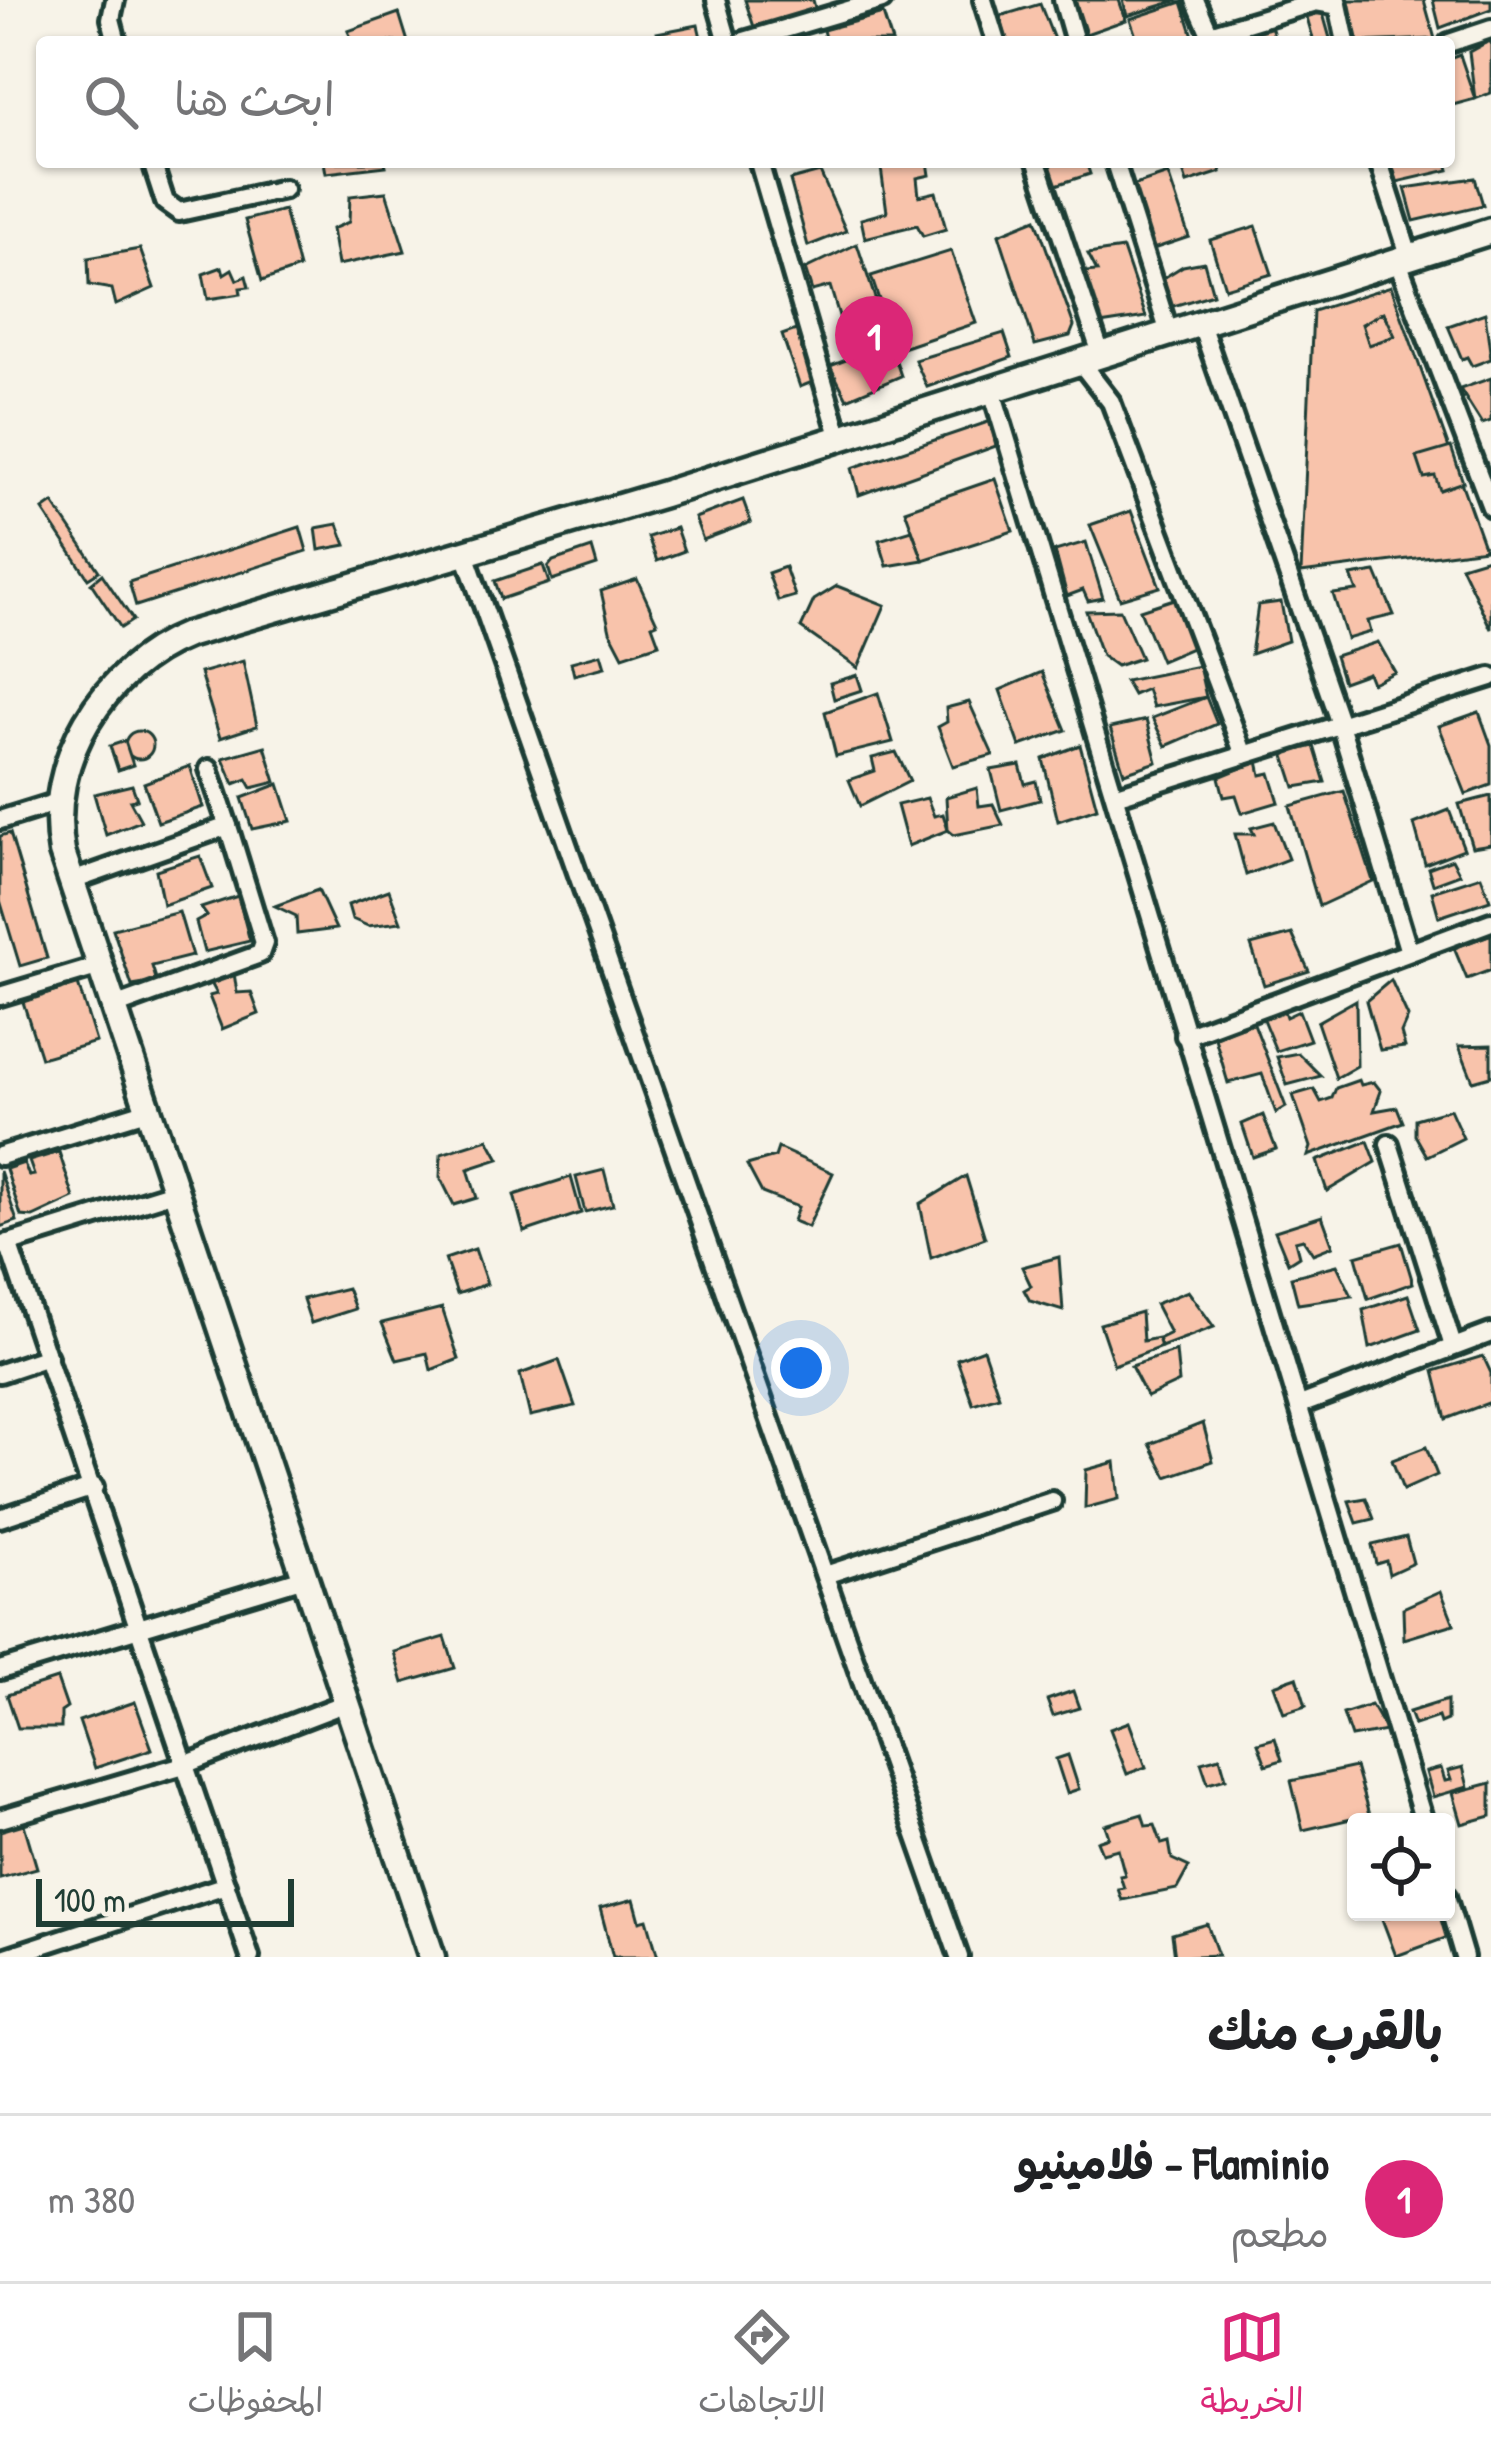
<!DOCTYPE html>
<html lang="ar">
<head>
<meta charset="utf-8">
<style>
	body { margin:0; font-family:"Patrick Hand","Playpen Sans Arabic",sans-serif; background:#f2f2f2; color:#202124; direction:rtl }
	.controls { position:absolute; right:36px; bottom:36px; display:grid; overflow:hidden; border-radius:12px; box-shadow:0 3px 9px #0004 }
	.controls button { width:108px; height:108px; display:grid; place-items:center; padding:0; border:0; border-bottom:3px solid #e0e0e0; background:#fff; color:#202124; font:60px sans-serif }
	.scale { position:absolute; left:36px; bottom:30px; width:258px; box-sizing:border-box; padding-left:12px; border:6px solid #1f3d34; border-top:0; font-size:33px; line-height:42px; white-space:nowrap; color:#1f3d34; -webkit-text-stroke:9px #f7f3e8; paint-order:stroke }
	.you { position:absolute; left:801px; top:1368px; width:42px; height:42px; margin:-30px; border:9px solid #fff; border-radius:50%; background:#1a73e8; box-shadow:0 0 0 18px #1a73e833 }
	.badge { display:grid; place-items:center; width:78px; height:78px; border-radius:50%; background:#db2777; color:#fff; font-size:39px; font-weight:700 }
	.pin { position:absolute; translate:-50% -99px; filter:drop-shadow(0 3px 6px #0008) }
	.pin::after { content:''; position:absolute; top:63px; width:42px; height:36px; background:inherit; clip-path:polygon(0 0,100% 0,50% 100%) }
	.list { margin:0; padding:0; list-style:none }
	h2 { display:flex; justify-content:space-between; align-items:center; height:156px; margin:0; padding:0 48px; font-size:51px }
	h2 small { font-size:39px; font-weight:400; color:#757577 }
	.list li { display:grid; grid-template-columns:78px 1fr auto; gap:36px; align-items:center; box-sizing:border-box; height:168px; padding:0 48px; border-top:3px solid #e0e0e0 }
	.list b { display:block; font-size:45px; white-space:nowrap }
	.list p { margin:0; font-size:39px; white-space:nowrap; color:#757577 }
	.list em { font-size:39px; font-style:normal; color:#757577 }
	.icon { flex:none; width:66px; height:66px; fill:none; stroke:currentColor; stroke-width:2; stroke-linecap:round; stroke-linejoin:round }
	.map { position:relative; flex:none; width:1491px; height:1957px; overflow:hidden; direction:ltr }
	.search { position:absolute; background:#fff; box-shadow:0 3px 9px #0004; left:36px; right:36px; top:36px; height:132px; display:flex; align-items:center; gap:30px; box-sizing:border-box; padding:0 42px; border-radius:12px; color:#757577; font-size:45px }
	.sheet { height:324px; background:#fff }
	nav { display:flex; justify-content:space-around; align-items:center; box-sizing:border-box; height:168px; border-top:3px solid #e0e0e0; background:#fff; font-size:33px; color:#757577 }
	nav a { display:grid; justify-items:center; gap:6px }
	nav .on { color:#db2777 }
	.map>svg:first-child { display:block }
</style>
</head>
<body>
<div class="map">
<svg width="1491" height="1957" viewBox="0 0 1491 1957">
	<rect width="100%" height="100%" fill="#f7f3e8"/>
	<filter id="ink" filterUnits="userSpaceOnUse"><feTurbulence type="fractalNoise" baseFrequency=".00833" numOctaves="2"/><feDisplacementMap in="SourceGraphic" scale="24" xChannelSelector="R" yChannelSelector="G"/><feConvolveMatrix kernelMatrix="1 2 1 2 8 2 1 2 1" color-interpolation-filters="sRGB"/></filter>
	<g filter="url(#ink)">
		<g fill="#f8c3ab" stroke="#1f3d34" stroke-width="3">
			<polygon points="745,0 813,0 816,11 755,30"/>
			<polygon points="1075,0 1119,0 1126,20 1086,34"/>
			<polygon points="1123,0 1179,0 1127,16"/>
			<polygon points="1344,0 1424,0 1435,39 1358,42"/>
			<polygon points="1433,0 1491,0 1491,9 1440,28"/>
			<polygon points="1182,2 1195,42 1138,42 1130,19"/>
			<polygon points="1040,4 1055,42 1007,42 1000,16"/>
			<polygon points="1322,10 1331,42 1314,42 1306,14"/>
			<polygon points="399,13 408,42 353,42 348,31"/>
			<polygon points="883,14 892,42 826,42 823,30"/>
			<polygon points="1270,23 1276,42 1214,42"/>
			<polygon points="698,25 702,42 660,42 657,33"/>
			<polygon points="1491,40 1491,93 1475,99 1469,52"/>
			<polygon points="1460,55 1475,99 1449,106 1449,59"/>
			<polygon points="324,162 385,162 386,166 326,173"/>
			<polygon points="900,162 928,162 930,175 917,178 919,196 936,192 946,229 923,236 917,225 865,238 861,219 887,212 881,168"/>
			<polygon points="1048,162 1086,162 1090,174 1056,185"/>
			<polygon points="1180,162 1218,162 1221,172 1187,183"/>
			<polygon points="1391,162 1447,162 1449,170 1397,182"/>
			<polygon points="820,172 846,231 808,246 790,180"/>
			<polygon points="1168,174 1189,237 1153,249 1132,186"/>
			<polygon points="1475,178 1483,205 1414,221 1405,188"/>
			<polygon points="386,192 405,251 338,265 332,229 349,222 350,196"/>
			<polygon points="284,210 299,268 262,281 245,220"/>
			<polygon points="1036,219 1074,326 1070,336 1035,345 999,234"/>
			<polygon points="1256,226 1272,274 1225,288 1210,240"/>
			<polygon points="857,244 901,376 847,399 830,366 865,353 858,337 846,339 830,286 812,291 805,269"/>
			<polygon points="140,249 154,288 116,305 112,289 89,285 88,258"/>
			<polygon points="1123,249 1146,317 1100,324 1085,272 1097,271 1088,254"/>
			<polygon points="951,251 976,323 896,350 871,276"/>
			<polygon points="1204,262 1213,294 1167,308 1157,282 1183,266"/>
			<polygon points="222,267 224,274 232,269 237,280 246,276 249,287 240,288 241,294 208,299 203,274"/>
			<polygon points="1391,286 1485,549 1301,573 1313,311"/>
			<polygon points="1384,312 1395,336 1369,345 1362,324"/>
			<polygon points="1485,313 1491,359 1472,366 1467,357 1462,359 1448,326"/>
			<polygon points="807,326 815,381 800,387 782,335"/>
			<polygon points="1004,333 1012,357 927,387 915,360"/>
			<polygon points="1491,378 1491,421 1482,424 1460,389"/>
			<polygon points="991,421 996,446 859,495 852,468"/>
			<polygon points="1451,447 1463,482 1440,490 1435,476 1424,478 1417,457"/>
			<polygon points="995,479 1013,531 923,560 905,510"/>
			<polygon points="743,500 751,522 703,540 695,518"/>
			<polygon points="53,503 99,571 88,578 43,510"/>
			<polygon points="1131,511 1160,587 1120,599 1090,525"/>
			<polygon points="338,524 346,545 319,550 316,528"/>
			<polygon points="300,527 307,551 136,606 129,582"/>
			<polygon points="676,528 684,551 657,561 648,537"/>
			<polygon points="912,530 923,560 887,566 879,540"/>
			<polygon points="1086,542 1103,598 1088,601 1083,590 1067,596 1055,551"/>
			<polygon points="592,548 597,565 552,580 548,567 553,561"/>
			<polygon points="1491,557 1491,629 1461,566"/>
			<polygon points="543,565 549,583 501,599 495,581"/>
			<polygon points="785,567 795,596 778,601 768,573"/>
			<polygon points="1376,572 1394,615 1368,621 1371,632 1347,639 1333,594 1357,591 1351,576"/>
			<polygon points="102,574 133,620 121,628 91,583"/>
			<polygon points="637,579 657,623 652,625 659,644 623,656 610,631 601,591"/>
			<polygon points="837,586 885,605 858,668 801,628 814,600"/>
			<polygon points="1177,598 1192,648 1161,661 1140,610"/>
			<polygon points="1281,602 1288,641 1251,654 1258,605"/>
			<polygon points="1120,610 1141,658 1116,666 1102,656 1086,611"/>
			<polygon points="1378,642 1395,672 1372,683 1368,673 1343,682 1335,656"/>
			<polygon points="601,654 605,667 574,675 571,662"/>
			<polygon points="243,661 257,726 220,738 200,673"/>
			<polygon points="1199,666 1206,697 1153,707 1147,689 1133,695 1125,681"/>
			<polygon points="1042,672 1066,730 1020,746 1000,690"/>
			<polygon points="857,675 862,690 834,699 830,683"/>
			<polygon points="878,693 893,742 836,756 825,712"/>
			<polygon points="1206,697 1217,724 1166,746 1152,718"/>
			<polygon points="969,702 993,755 953,766 938,727 947,722 946,708"/>
			<polygon points="1479,712 1491,745 1491,785 1466,794 1439,726"/>
			<polygon points="1146,720 1157,762 1124,773 1110,728"/>
			<circle cx="139" cy="745" r="14"/>
			<polygon points="125,741 133,765 118,770 110,746"/>
			<polygon points="1080,745 1097,808 1058,821 1043,759"/>
			<polygon points="265,746 276,782 252,788 247,779 234,784 223,758"/>
			<polygon points="1314,746 1325,782 1295,787 1284,753"/>
			<polygon points="896,752 910,781 860,806 849,780 875,771 872,758"/>
			<polygon points="1258,761 1261,775 1270,773 1279,802 1242,813 1236,795 1224,797 1219,777"/>
			<polygon points="1020,765 1025,784 1036,781 1040,800 1001,810 991,770"/>
			<polygon points="190,766 203,807 158,822 144,783"/>
			<polygon points="279,784 291,821 252,829 242,798"/>
			<polygon points="132,785 137,799 130,801 141,821 106,835 94,794"/>
			<polygon points="977,788 979,806 993,804 1003,825 954,835 948,830 946,797"/>
			<polygon points="1344,791 1373,881 1319,906 1290,806"/>
			<polygon points="1491,796 1491,844 1472,847 1459,804"/>
			<polygon points="927,798 934,816 943,814 948,830 908,846 897,805"/>
			<polygon points="1449,810 1464,849 1425,864 1414,824"/>
			<polygon points="1274,822 1288,859 1246,875 1235,834 1254,834 1251,828"/>
			<polygon points="10,833 47,958 20,966 0,900 0,836"/>
			<polygon points="200,856 212,888 163,905 156,870"/>
			<polygon points="1452,859 1460,874 1433,884 1428,868"/>
			<polygon points="1481,876 1490,900 1439,917 1432,892"/>
			<polygon points="318,890 336,929 297,934 296,916 275,906"/>
			<polygon points="389,890 401,922 368,926 352,919 348,905"/>
			<polygon points="238,896 250,941 204,952 196,922 207,916 201,908"/>
			<polygon points="179,912 192,956 152,966 157,982 132,986 113,929"/>
			<polygon points="1292,934 1309,971 1264,985 1251,945"/>
			<polygon points="1491,934 1491,970 1467,979 1454,948"/>
			<polygon points="234,973 237,993 251,992 259,1014 222,1029 209,996 217,994 211,983"/>
			<polygon points="1391,980 1408,1017 1401,1033 1405,1047 1380,1050 1366,1001"/>
			<polygon points="78,984 96,1042 41,1058 23,1002"/>
			<polygon points="1356,1000 1357,1066 1336,1078 1317,1022"/>
			<polygon points="1282,1005 1286,1017 1299,1011 1310,1040 1276,1051 1260,1012"/>
			<polygon points="1253,1021 1286,1107 1276,1113 1262,1074 1228,1083 1215,1038"/>
			<polygon points="1491,1045 1491,1076 1473,1081 1459,1046"/>
			<polygon points="1298,1053 1321,1076 1287,1085 1277,1057"/>
			<polygon points="1359,1080 1361,1085 1374,1082 1381,1091 1374,1111 1397,1107 1403,1122 1308,1156 1311,1147 1293,1095 1314,1089 1321,1102 1332,1098 1336,1088"/>
			<polygon points="1450,1109 1463,1138 1427,1156 1415,1135 1415,1119"/>
			<polygon points="1263,1115 1276,1149 1253,1157 1242,1124"/>
			<polygon points="488,1139 499,1159 468,1169 477,1198 454,1205 440,1177 441,1154"/>
			<polygon points="1368,1141 1376,1162 1327,1191 1317,1161"/>
			<polygon points="778,1148 833,1173 808,1227 793,1221 798,1207 762,1193 747,1165 775,1157"/>
			<polygon points="59,1152 74,1198 33,1217 21,1216 6,1169 24,1163 29,1176 34,1175 29,1161"/>
			<polygon points="604,1170 613,1205 585,1212 576,1177"/>
			<polygon points="0,1171 17,1221 0,1227"/>
			<polygon points="966,1176 985,1238 931,1258 920,1204"/>
			<polygon points="571,1177 581,1213 524,1232 514,1195"/>
			<polygon points="1322,1216 1333,1246 1313,1254 1303,1239 1295,1241 1299,1256 1288,1263 1275,1231"/>
			<polygon points="1401,1243 1413,1283 1368,1299 1356,1256"/>
			<polygon points="475,1249 487,1284 457,1294 445,1259"/>
			<polygon points="1059,1257 1063,1311 1030,1301 1024,1290 1031,1286 1022,1267"/>
			<polygon points="1337,1265 1352,1296 1298,1304 1291,1277"/>
			<polygon points="347,1288 355,1309 311,1323 303,1299"/>
			<polygon points="1188,1291 1214,1327 1161,1347 1158,1339 1170,1333 1155,1304"/>
			<polygon points="1408,1295 1420,1330 1370,1348 1363,1310"/>
			<polygon points="442,1308 459,1359 431,1370 427,1353 397,1360 382,1323"/>
			<polygon points="1141,1312 1143,1341 1158,1338 1161,1347 1114,1365 1100,1324"/>
			<polygon points="983,1349 999,1396 973,1404 957,1359"/>
			<polygon points="1176,1351 1179,1382 1147,1397 1131,1366"/>
			<polygon points="1483,1356 1491,1373 1491,1402 1446,1419 1434,1371"/>
			<polygon points="559,1360 575,1406 530,1416 520,1374"/>
			<polygon points="1203,1423 1213,1461 1167,1477 1150,1444"/>
			<polygon points="1426,1447 1437,1475 1403,1490 1392,1460"/>
			<polygon points="1115,1462 1119,1499 1085,1508 1086,1470"/>
			<polygon points="1366,1498 1374,1519 1357,1523 1349,1501"/>
			<polygon points="1406,1537 1413,1563 1389,1574 1386,1561 1376,1564 1372,1545"/>
			<polygon points="1441,1591 1454,1624 1404,1639 1403,1608"/>
			<polygon points="445,1637 455,1668 403,1683 394,1652"/>
			<polygon points="1297,1677 1306,1706 1284,1713 1274,1685"/>
			<polygon points="57,1679 67,1708 61,1712 61,1728 18,1728 7,1695"/>
			<polygon points="1073,1691 1079,1708 1053,1716 1047,1700"/>
			<polygon points="1447,1700 1447,1720 1440,1723 1438,1717 1414,1725 1409,1712"/>
			<polygon points="135,1702 152,1749 95,1768 79,1721"/>
			<polygon points="1371,1705 1386,1731 1351,1737 1343,1714"/>
			<polygon points="1129,1722 1146,1767 1127,1774 1110,1729"/>
			<polygon points="1275,1738 1282,1760 1266,1765 1258,1743"/>
			<polygon points="1068,1755 1079,1789 1067,1793 1056,1759"/>
			<polygon points="1220,1757 1226,1778 1208,1783 1201,1762"/>
			<polygon points="1355,1767 1369,1815 1303,1830 1291,1781"/>
			<polygon points="1463,1767 1468,1787 1433,1797 1426,1772 1441,1768 1445,1781 1451,1780 1448,1771"/>
			<polygon points="1491,1783 1491,1816 1462,1824 1453,1793"/>
			<polygon points="1142,1814 1146,1826 1155,1825 1162,1844 1169,1842 1172,1859 1189,1867 1177,1889 1122,1900 1118,1889 1124,1888 1120,1876 1125,1875 1118,1849 1102,1853 1097,1841 1109,1837 1105,1825"/>
			<polygon points="23,1821 37,1868 0,1878 0,1828"/>
			<polygon points="634,1899 640,1921 647,1919 658,1957 613,1957 600,1908"/>
			<polygon points="1406,1912 1439,1912 1451,1936 1396,1956 1382,1919"/>
			<polygon points="1207,1924 1218,1955 1175,1957 1172,1934"/>
		</g>
		<g fill="none" stroke-linecap="round" stroke-linejoin="round">
			<defs>
				<g id="street">
					<polyline points="115,0 111,19 117,42"/>
					<polyline points="716,0 728,42"/>
					<polyline points="983,0 996,42"/>
					<polyline points="1063,0 1075,42"/>
					<polyline points="1195,0 1210,34 1316,2 1334,5"/>
					<polyline points="1337,0 1346,42"/>
					<polyline points="741,42 882,0"/>
					<polyline points="1449,43 1491,29"/>
					<polyline points="152,162 165,202 179,212 284,189"/>
					<polyline points="759,162 840,439"/>
					<polyline points="1037,162 1102,357"/>
					<polyline points="1115,162 1169,333"/>
					<polyline points="1379,162 1410,258"/>
					<polyline points="1398,262 1491,507"/>
					<polyline points="1201,324 1340,724 1409,952"/>
					<polyline points="1080,362 1111,402 1244,755"/>
					<polyline points="992,391 1424,1822"/>
					<polyline points="465,554 959,1957"/>
					<polyline points="209,769 228,826"/>
					<polyline points="1115,796 1491,677"/>
					<polyline points="0,820 61,801"/>
					<polyline points="72,881 228,826 264,943 260,954 114,1007"/>
					<polyline points="0,996 100,966"/>
					<polyline points="1185,1036 1491,922"/>
					<polyline points="1389,1144 1453,1346"/>
					<polyline points="0,1156 146,1111"/>
					<polyline points="8,1243 250,1957"/>
					<polyline points="0,1246 174,1192"/>
					<polyline points="0,1373 48,1357"/>
					<polyline points="1300,1405 1491,1333"/>
					<polyline points="0,1518 94,1487"/>
					<polyline points="825,1575 1052,1501"/>
					<polyline points="0,1670 304,1578"/>
					<polyline points="0,1819 187,1764 346,1703"/>
					<polyline points="1446,1896 1464,1957"/>
					<polyline points="6,1957 226,1885"/>
				</g>
				<path id="secondary" d="M432,1957l-370,-1105c-17,-91 42,-184 125,-217l477,-141 827,-263"/>
			</defs>
			<use href="#street" stroke="#1f3d34" stroke-width="26"/>
			<use href="#secondary" stroke="#1f3d34" stroke-width="33"/>
			<use href="#street" stroke="#f7f3e8" stroke-width="16"/>
			<use href="#secondary" stroke="#f7f3e8" stroke-width="24"/>
		</g>
	</g>
</svg>
<div class="controls">
<button><svg class="icon" aria-label="locate" viewBox="0 0 24 24"><circle cx="12" cy="12" r="6"/><path d="M12 2v4M12 18v4M2 12h4M18 12h4"/></svg></button>
</div>
<div class="scale">100 m</div>
<div class="you"></div>
<div class="pin badge" style="left:874px;top:395px">1</div>
<div class="search"><svg class="icon" aria-label="search" viewBox="0 0 24 24"><circle cx="10" cy="10" r="6"/><path d="M15 15l6 6"/></svg>ابحث هنا</div>
</div>
<section class="sheet">
<h2>بالقرب منك<small></small></h2>
<ul class="list">
<li><span class="badge">1</span><div><b>Flaminio - فلامينيو</b><p>مطعم</p></div><em>380 m</em></li>
</ul>
</section>
<nav>
<a class="on"><svg class="icon" aria-label="map" viewBox="0 0 24 24"><path d="M3 6l6-2 6 2 6-2v14l-6 2-6-2-6 2zM9 4v14M15 6v14"/></svg>الخريطة</a>
<a><svg class="icon" aria-label="directions" viewBox="0 0 24 24"><path d="M12 3l9 9-9 9-9-9zM9 14v-3h6M13 9l2 2-2 2"/></svg>الاتجاهات</a>
<a><svg class="icon" aria-label="saved" viewBox="0 0 24 24"><path d="M7 4h10v16l-5-4-5 4z"/></svg>المحفوظات</a>
</nav>
</body>
</html>
